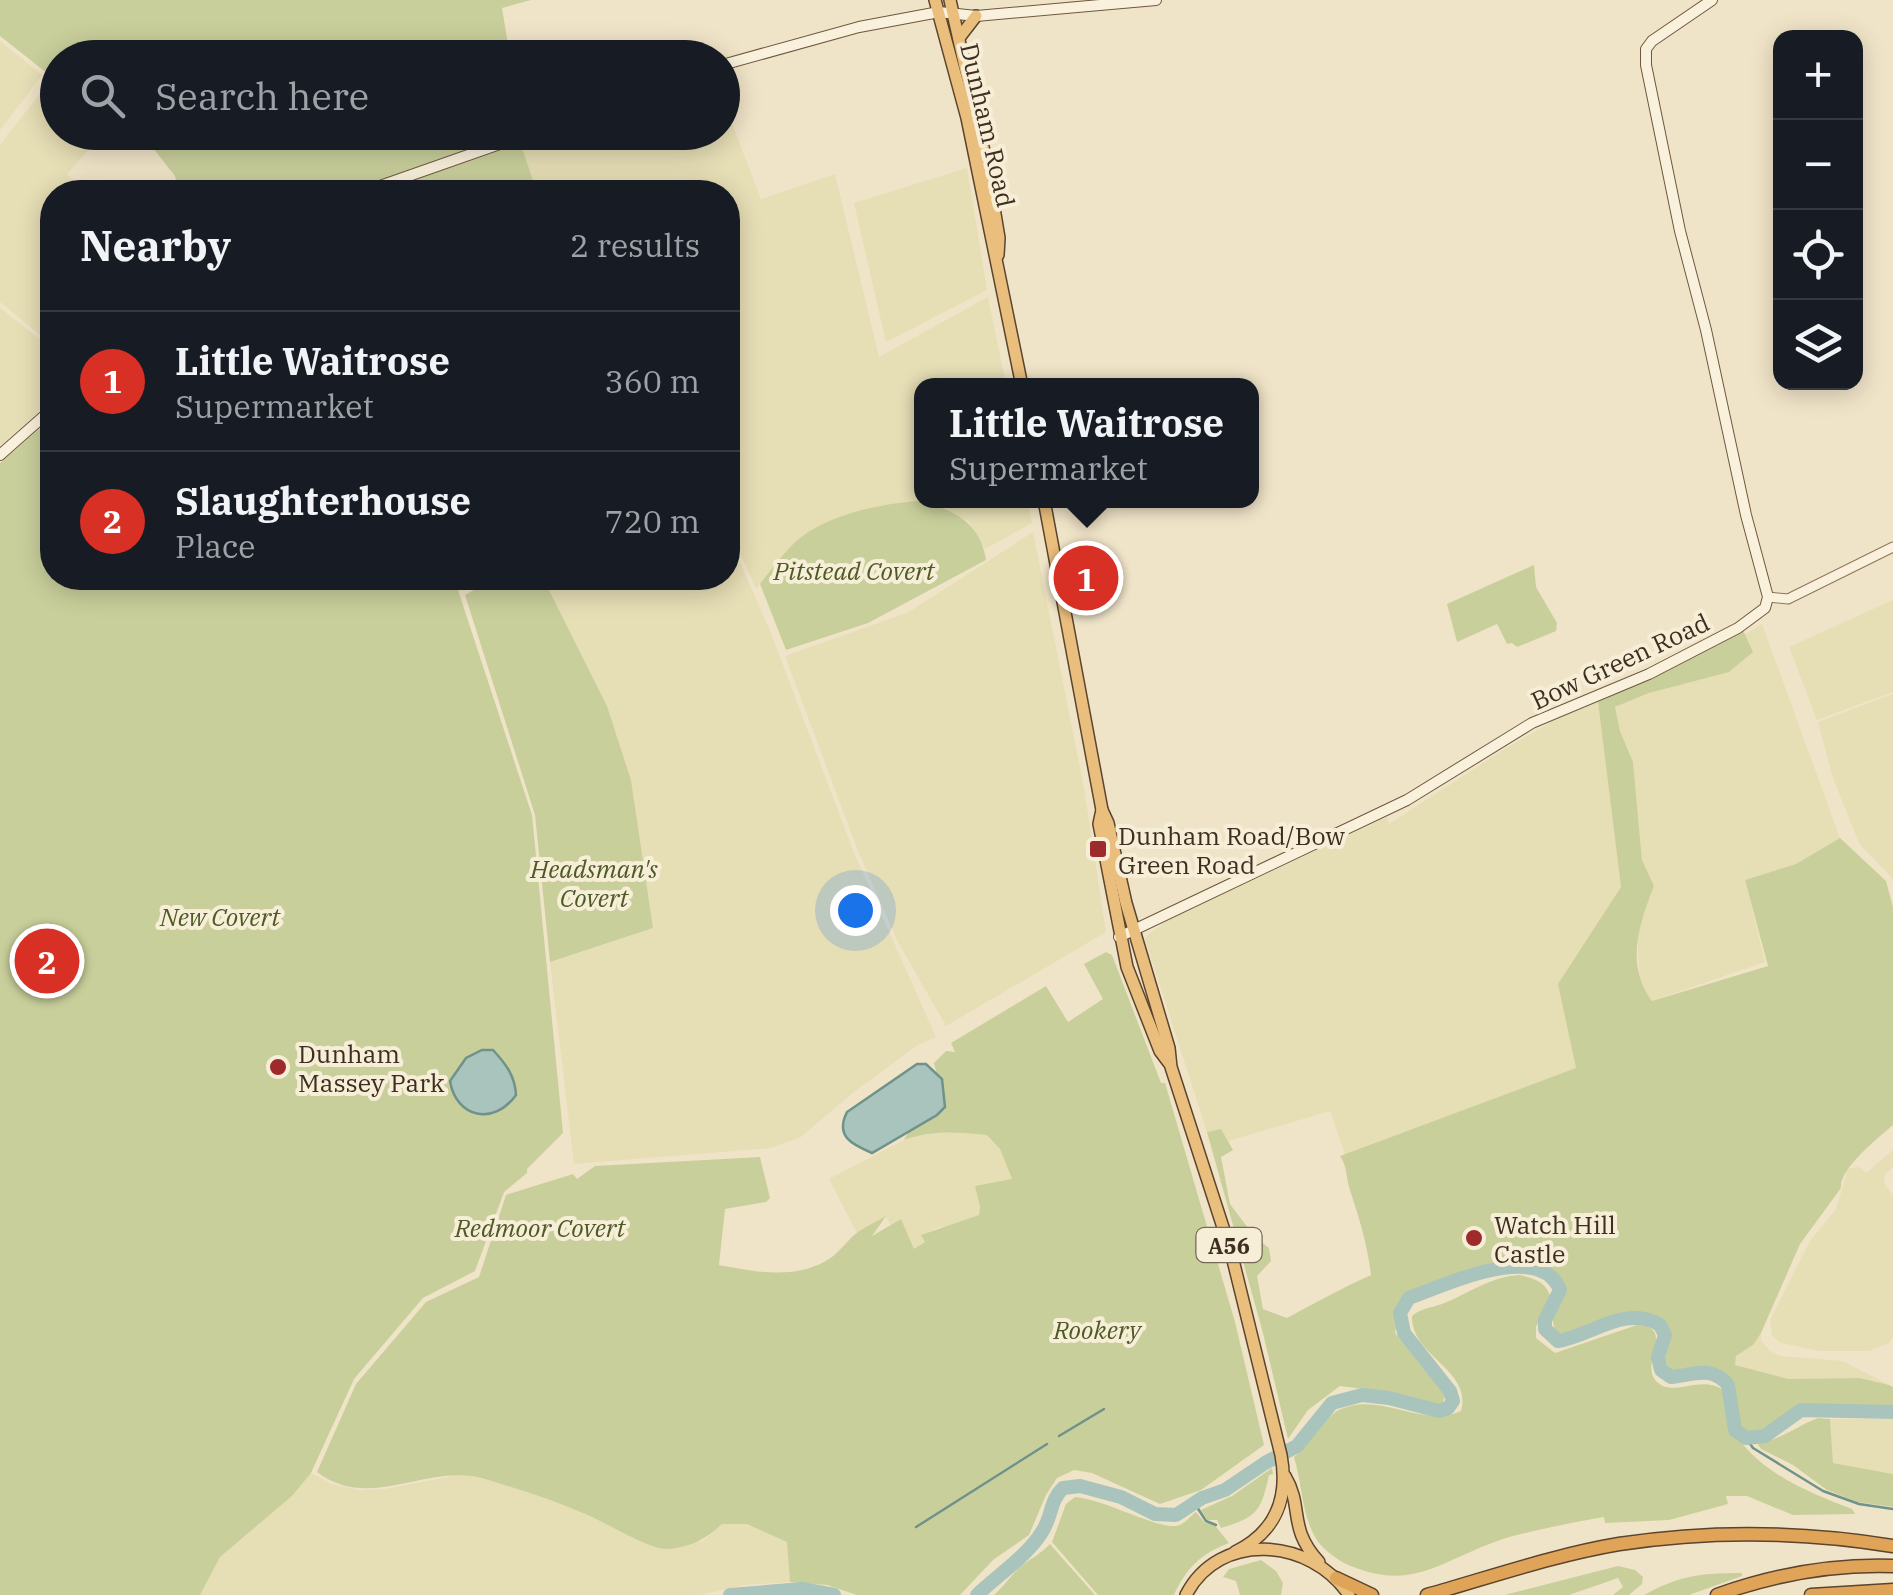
<!DOCTYPE html>
<html lang="en">
<head>
<meta charset="utf-8">
<style>
	body { margin:0; font-family:"IBM Plex Serif",serif; background:#20242c; color:#f1f3f6 }
	.controls { position:absolute; right:30px; top:30px; display:grid; overflow:hidden; border-radius:20px; box-shadow:0 5px 25px #0003 }
	.controls button { width:90px; height:90px; display:grid; place-items:center; padding:0; border:0; border-bottom:2px solid #363941; background:#171b24; color:#f1f3f6; font:50px sans-serif }
	.you { position:absolute; left:855px; top:910px; width:35px; height:35px; margin:-25px; border:8px solid #fff; border-radius:50%; background:#1a73e8; box-shadow:0 0 0 15px #1a73e833 }
	.badge { display:grid; place-items:center; width:65px; height:65px; border-radius:50%; background:#d93025; color:#fff; font-size:32px; font-weight:700 }
	.pin { position:absolute; translate:-50% -50%; border:5px solid #fff; box-shadow:0 2px 10px #0006 }
	.popup { position:absolute; left:914px; top:378px; width:345px; height:130px; box-sizing:border-box; display:grid; place-content:center; border-radius:20px; background:#171b24; filter:drop-shadow(0 2px 8px #0005); font-size:32px; white-space:nowrap; color:#9ea1a6 }
	.popup b { font-size:38px; color:#f1f3f6 }
	.popup::after { content:''; position:absolute; left:50%; top:100%; margin-left:-20px; border:20px solid transparent; border-top-color:#171b24 }
	.list { margin:0; padding:0; list-style:none }
	h2 { display:flex; justify-content:space-between; align-items:center; height:130px; margin:0; padding:0 40px; font-size:42px }
	h2 small { font-size:32px; font-weight:400; color:#9ea1a6 }
	.list li { display:grid; grid-template-columns:65px 1fr auto; gap:30px; align-items:center; box-sizing:border-box; height:140px; padding:0 40px; border-top:2px solid #363941 }
	.list b { display:block; font-size:38px; white-space:nowrap }
	.list p { margin:0; font-size:32px; white-space:nowrap; color:#9ea1a6 }
	.list em { font-size:32px; font-style:normal; color:#9ea1a6 }
	.icon { flex:none; width:55px; height:55px; fill:none; stroke:currentColor; stroke-width:2; stroke-linecap:round; stroke-linejoin:round }
	.map { position:relative; flex:none; width:1893px; height:1595px; overflow:hidden }
	.search { position:absolute; background:#171b24; box-shadow:0 5px 25px #0003; left:40px; top:40px; width:700px; height:110px; display:flex; align-items:center; gap:25px; box-sizing:border-box; padding:0 35px; border-radius:55px; color:#9ea1a6; font-size:38px }
	.panel { position:absolute; background:#171b24; box-shadow:0 5px 25px #0003; left:40px; top:180px; width:700px; height:410px; border-radius:40px }
	.map>svg:first-child { display:block }
</style>
</head>
<body>
<div class="map">
<svg width="1893" height="1595" viewBox="0 0 1893 1595">
	<rect width="100%" height="100%" fill="#f0e4c8"/>
	<g fill="#e6deb5">
		<polygon points="0,41 42,75 0,130"/>
		<polygon points="52,84 57,84 58,132 104,133 67,174 85,192 52,192 52,345 0,302 0,145 42,91"/>
		<polygon points="723,100 761,199 835,174 879,357 988,297 1006,385 921,386 921,500 1028,501 1032,523 985,549 968,520 793,543 756,589 728,525 728,192 537,192 522,148 570,133 722,132"/>
		<polygon points="967,168 987,290 886,342 854,203"/>
		<polygon points="0,308 52,349 52,400 0,446"/>
		<polygon points="1033,532 1084,788 1106,932 946,1026 898,942 858,851 785,656 909,612"/>
		<polygon points="728,535 771,633 854,853 936,1037 918,1045 854,1092 801,1137 771,1148 574,1164 550,962 653,928 631,780 607,706 543,578 728,578"/>
		<polygon points="1893,600 1893,692 1817,720 1789,647"/>
		<polygon points="1762,624 1840,838 1796,864 1745,880 1765,962 1652,1001 1640,985 1637,929 1654,886 1642,860 1633,762 1620,731 1615,707 1752,652 1745,634"/>
		<polygon points="1893,694 1893,879 1859,843 1833,778 1818,722"/>
		<polygon points="1598,702 1621,888 1559,984 1576,1069 1345,1154 1330,1111 1228,1141 1221,1129 1207,1132 1145,939 1149,934 1167,921 1387,817 1389,824 1503,750 1553,721"/>
		<polygon points="951,1132 987,1134 1000,1149 1012,1180 980,1206 979,1215 952,1226 938,1227 922,1236 925,1242 914,1250 901,1219 891,1225 886,1217 857,1233 829,1179 904,1140 922,1134"/>
		<polygon points="1893,1150 1893,1167 1885,1174 1884,1183 1893,1196 1893,1336 1889,1343 1869,1351 1820,1351 1781,1343 1772,1336 1770,1320 1810,1241 1836,1209 1848,1169 1859,1167 1866,1173"/>
		<polygon points="1761,1333 1761,1340 1769,1350 1780,1356 1843,1361 1889,1385 1860,1378 1789,1379 1734,1365 1736,1356 1753,1345"/>
		<polygon points="1830,1419 1893,1419 1893,1474 1833,1463"/>
		<polygon points="311,1473 332,1484 359,1490 385,1489 463,1474 520,1489 585,1513 702,1542 722,1524 747,1524 787,1541 790,1582 743,1585 701,1595 200,1595 220,1557 292,1496"/>
	</g>
	<g fill="#c9cf9b">
		<polygon points="0,0 531,0 502,8 510,57 58,58 57,81 0,36"/>
		<polygon points="246,132 520,133 522,148 537,192 460,192 457,187 443,192 179,192 175,176 153,148 124,133 188,133 246,140"/>
		<polygon points="52,418 52,578 454,578 532,815 563,1133 527,1169 527,1173 504,1192 475,1271 423,1298 354,1379 311,1473 292,1496 220,1557 200,1595 0,1595 0,463"/>
		<path d="M918,501c34,8 62,20 68,59l-118,63 -82,27 -26,-66c10,-13 20,-26 31,-38 29,-30 87,-42 127,-45z"/>
		<polygon points="1534,565 1536,587 1557,623 1556,631 1517,647 1512,643 1507,644 1497,624 1457,642 1447,604"/>
		<polygon points="495,578 543,578 607,706 631,780 653,928 550,962 535,815 465,595"/>
		<path d="M1743,630l10,22 -24,20 -80,21 -34,14 5,24 13,31 9,98 12,26c-15,38 -29,79 -2,115l116,-35 -23,-86 51,-16 44,-26 46,43 7,26v218c-15,13 -54,44 -52,63l-41,56 -39,89 -8,12 -17,11 -1,9 54,14 71,-1 29,7 4,2v22c-22,-2 -70,-8 -90,-3 -23,6 -32,29 -57,29 -29,-39 12,-81 -77,-64l-4,-13 6,-23 -20,-21 -71,22 -25,-4 -3,-15 11,-30 -42,-24 -87,23 -33,15 -6,32 51,60 -4,12 -62,-14 -40,-5 -32,24 -20,29 -25,-106 -56,-201 14,-3 12,21 -12,7 9,47 24,32 15,12 2,13 -14,15 6,33 24,9c28,-15 55,-30 84,-43 -4,-33 -12,-57 -22,-88 -3,-12 -2,-21 -9,-31l236,-88 -18,-84 63,-97 -23,-185z"/>
		<path d="M1106,952l6,3 49,128h4l70,239 29,123 -63,45 -41,14 -68,-31 -18,-3 -17,8 -11,17 -17,40 -36,25 -33,35h-103l-30,-10 -37,-3 -3,-40 -40,-18h-25c-16,15 -31,23 -54,25 -19,1 -64,-28 -85,-36 -33,-14 -67,-25 -102,-35 -55,-14 -112,34 -164,-6l39,-88 70,-82 53,-25 27,-82 67,-21 4,5 18,-13 165,-9 10,41 -4,4 -41,7 -6,56c36,7 77,15 110,-6 9,-6 15,-14 23,-22 9,-9 23,-14 34,-21l-14,20 29,-17 13,30 11,-7 -4,-7 58,-20 1,-9 -5,-20 37,-7 -12,-30 -13,-14c-29,-3 -55,-5 -83,5l11,-19 26,-30 -7,-28 12,-12 9,1 -4,-9 95,-57 22,36 35,-23 -19,-35z"/>
		<path d="M1520,1275c15,4 27,7 31,24l-15,28v11l19,15 82,-28c40,2 2,38 19,56 17,18 44,-7 67,9 5,12 3,27 9,38 23,43 77,65 120,81l3,5 -62,1 -46,-19h-21l2,8 -59,16 -64,3 -1,-6c-33,6 -66,12 -98,21 -65,21 -93,57 -162,25 -13,-8 -26,-17 -32,-32 -10,-21 -11,-51 -18,-74 16,-12 30,-38 43,-46 41,-22 84,18 124,0 12,-41 -51,-55 -49,-95 9,-8 19,-8 30,-12 28,-11 47,-27 78,-29z"/>
		<path d="M1818,1418l12,1 3,44 60,11v33l-36,-5 -30,-12 -34,-25 -32,-16 -4,-6c23,-2 39,-17 61,-25z"/>
		<path d="M1272,1468l1,6 -4,1c-8,37 -12,42 -48,53l-4,-8h-10l-6,-10 31,-14z"/>
		<path d="M1075,1497c32,3 79,31 101,29 8,-1 14,-10 20,-14l9,11h8l16,20c-27,10 -43,25 -55,52h-76l-46,-53 14,-38z"/>
		<path d="M1050,1544l45,51h-101c9,-8 15,-17 23,-25 10,-10 23,-15 33,-26z"/>
		<polygon points="1261,1560 1276,1571 1283,1583 1281,1595 1240,1595 1236,1581 1223,1577 1229,1569"/>
		<polygon points="1618,1566 1635,1570 1643,1577 1642,1584 1629,1595 1613,1595 1623,1587 1618,1578 1569,1595 1504,1595"/>
		<path d="M1742,1573v3l-53,19h-45c36,-20 58,-22 98,-22z"/>
	</g>
	<g fill="#a9c4bc" stroke="#6f938a" stroke-width="2.5">
		<path d="M482,1050h11c13,14 22,26 23,45 -22,31 -60,23 -66,-14l16,-23z"/>
		<path d="M917,1064h9l16,15 3,28 -8,8 -65,38c-21,-9 -37,-17 -25,-41z"/>
	</g>
	<g fill="none" stroke-linecap="round" stroke-linejoin="round">
		<g stroke="#6f938a" stroke-width="2.5">
			<polyline points="1059,1436 1104,1409"/>
			<polyline points="1746,1438 1753,1448 1823,1491 1859,1504 1893,1509"/>
			<polyline points="1195,1504 1206,1521 1216,1525"/>
			<polyline points="916,1527 1047,1444"/>
		</g>
		<g stroke="#a9c4bc" stroke-width="14">
			<polyline points="730,1595 802,1589 834,1595"/>
			<path d="M977,1595c21,-20 50,-39 65,-63 10,-15 8,-32 21,-44l17,-2 41,11 34,17 21,1 26,-17 23,-8 40,-27 32,-17 35,-43 30,-8 27,3 50,13 9,-3 5,-7 -3,-10 -46,-58 -4,-20 9,-15c34,-12 131,-59 151,-8l-15,30v9l13,12c33,-5 68,-37 102,-16l5,10 -7,22 3,13 10,7c22,-2 41,-12 57,8l7,45 11,8 19,-2 36,-26 92,2"/>
		</g>
		<defs>
			<polyline id="tertiary" points="1768,597 1788,599 1893,547"/>
			<g id="secondary">
				<polyline points="722,65 859,27 939,12 976,16 1156,0"/>
				<polyline points="363,192 534,132"/>
				<polyline points="0,455 52,409"/>
				<polyline points="1119,937 1407,800 1532,723 1649,674 1738,628 1765,608 1768,597 1746,515 1706,330 1680,231 1646,65 1646,49 1652,41 1712,0"/>
			</g>
			<g id="trunk">
				<polyline points="935,0 967,118 1022,386"/>
				<polyline points="950,0 986,160 999,238 998,255"/>
				<polyline points="959,38 976,16"/>
				<path d="M1044,500l58,310 6,13 18,80 43,145 2,19 60,185 50,203c8,43 -5,77 -46,97"/>
				<polyline points="1102,810 1099,824 1127,967 1160,1051 1169,1063"/>
				<path d="M1285,1476c19,32 2,51 34,86"/>
				<path d="M1186,1595c33,-65 125,-57 163,0"/>
			</g>
			<g id="motorway">
				<polyline points="1336,1578 1372,1595"/>
				<path d="M1427,1595c64,-18 127,-40 192,-51 92,-14 182,-13 274,2"/>
				<path d="M1717,1595c56,-20 116,-31 176,-29"/>
				<polyline points="1811,1595 1893,1590"/>
			</g>
		</defs>
		<use href="#tertiary" stroke="#8d765c" stroke-width="11"/>
		<use href="#secondary" stroke="#6f573f" stroke-width="12"/>
		<use href="#trunk" stroke="#5b4430" stroke-width="14"/>
		<use href="#motorway" stroke="#5b4430" stroke-width="15"/>
		<use href="#tertiary" stroke="#faf1dc" stroke-width="9"/>
		<use href="#secondary" stroke="#faf1dc" stroke-width="10"/>
		<use href="#trunk" stroke="#eabe7c" stroke-width="11"/>
		<use href="#motorway" stroke="#e0a458" stroke-width="12"/>
	</g>
	<g fill="#9e2a2b" stroke="#f7eed8" stroke-width="4">
		<rect x="1088" y="839" width="20" height="20" rx="5"/>
		<circle cx="278" cy="1067" r="10"/>
		<circle cx="1474" cy="1238" r="10"/>
	</g>
	<g text-anchor="middle" dominant-baseline="central" stroke-width="8" stroke-linejoin="round" paint-order="stroke">
		<rect fill="#f7eed8" stroke="#756857" stroke-width="2.5" x="1196.5" y="1228" width="65" height="34" rx="8"/>
		<g font-size="22" font-weight="bold" fill="#3d2e20">
			<text x="1229" y="1245">A56</text>
		</g>
		<g font-size="25" fill="#3d2e20" stroke="#f7eed8">
			<text transform="translate(988 125) rotate(77)">Dunham Road</text>
			<text transform="translate(1620 661) rotate(-25)">Bow Green Road</text>
		</g>
		<g font-size="25" font-style="italic" fill="#4d5a26" stroke="#f7eed8">
			<text x="854" y="570">Pitstead Covert</text>
			<text x="594" y="868">Headsman's<tspan x="594" dy="29">Covert</tspan></text>
			<text x="220" y="916">New Covert</text>
			<text x="540" y="1227">Redmoor Covert</text>
			<text x="1097" y="1329">Rookery</text>
		</g>
		<g font-size="25" fill="#3d2e20" stroke="#f7eed8" text-anchor="start">
			<text x="1118" y="835">Dunham Road/Bow<tspan x="1118" dy="29">Green Road</tspan></text>
			<text x="298" y="1053">Dunham<tspan x="298" dy="29">Massey Park</tspan></text>
			<text x="1494" y="1224">Watch Hill<tspan x="1494" dy="29">Castle</tspan></text>
		</g>
	</g>
</svg>
<div class="controls">
<button>+</button>
<button>−</button>
<button><svg class="icon" aria-label="locate" viewBox="0 0 24 24"><circle cx="12" cy="12" r="6"/><path d="M12 2v4M12 18v4M2 12h4M18 12h4"/></svg></button>
<button><svg class="icon" aria-label="layers" viewBox="0 0 24 24"><path d="M12 4l9 5-9 5-9-5zM3 14l9 5 9-5"/></svg></button>
</div>
<div class="you"></div>
<div class="pin badge" style="left:1086px;top:578px">1</div>
<div class="popup"><b>Little Waitrose</b>Supermarket</div>
<div class="pin badge" style="left:47px;top:961px">2</div>
<div class="search"><svg class="icon" aria-label="search" viewBox="0 0 24 24"><circle cx="10" cy="10" r="6"/><path d="M15 15l6 6"/></svg>Search here</div>
<section class="panel">
<h2>Nearby<small>2 results</small></h2>
<ul class="list">
<li><span class="badge">1</span><div><b>Little Waitrose</b><p>Supermarket</p></div><em>360 m</em></li>
<li><span class="badge">2</span><div><b>Slaughterhouse</b><p>Place</p></div><em>720 m</em></li>
</ul>
</section>
</div>
</body>
</html>
